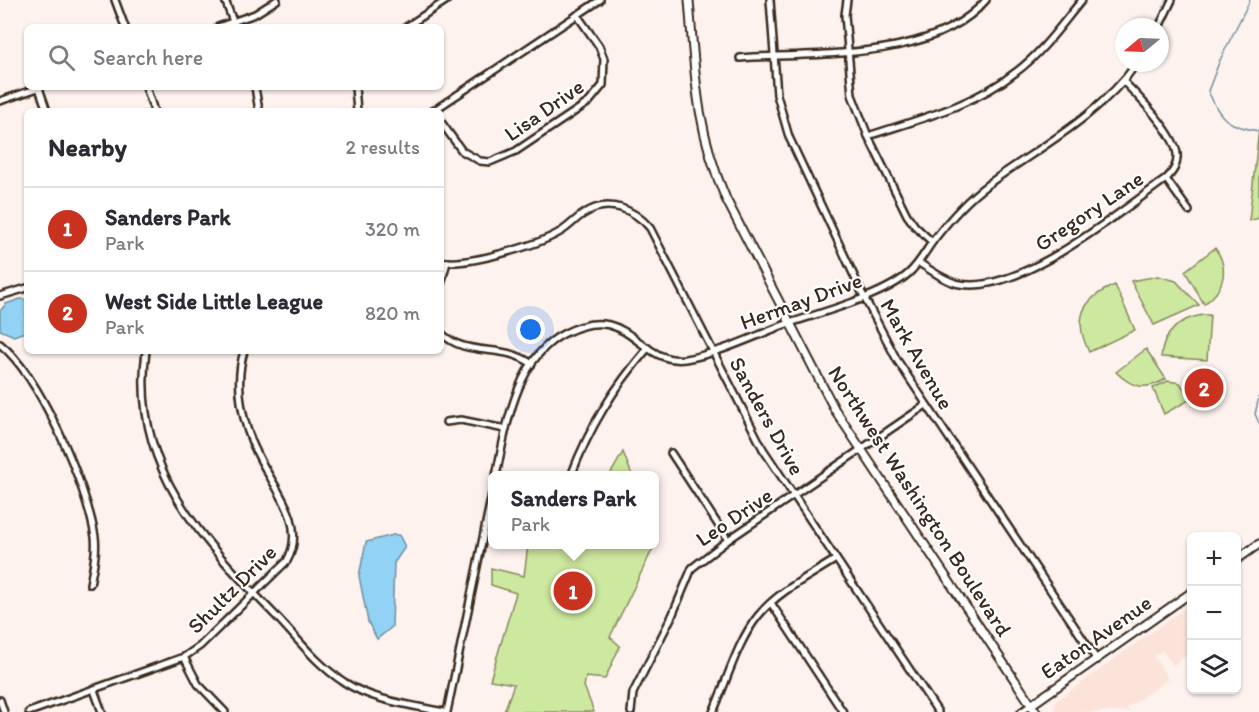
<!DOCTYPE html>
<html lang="en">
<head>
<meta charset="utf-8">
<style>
	body { margin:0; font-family:Itim,sans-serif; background:#f7f7f7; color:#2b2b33 }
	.controls { position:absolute; right:18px; bottom:18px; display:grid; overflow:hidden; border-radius:9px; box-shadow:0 2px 4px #0004 }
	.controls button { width:54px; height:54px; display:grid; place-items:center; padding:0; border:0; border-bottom:2px solid #e1e1e2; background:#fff; color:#2b2b33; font:30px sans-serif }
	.compass { position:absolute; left:1115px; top:18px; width:54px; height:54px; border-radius:50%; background:#fff; box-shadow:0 2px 4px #0004; rotate:251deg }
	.you { position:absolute; left:531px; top:330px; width:21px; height:21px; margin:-15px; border:4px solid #fff; border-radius:50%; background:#1a73e8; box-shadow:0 0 0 9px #1a73e833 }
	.badge { display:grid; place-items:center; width:39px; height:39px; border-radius:50%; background:#c8321e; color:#fff; font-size:20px; font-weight:700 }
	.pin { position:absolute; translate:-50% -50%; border:3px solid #fff; box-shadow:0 2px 6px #0006 }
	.popup { position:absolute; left:488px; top:471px; width:171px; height:78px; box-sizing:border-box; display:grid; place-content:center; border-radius:9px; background:#fff; filter:drop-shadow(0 2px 4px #0005); font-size:20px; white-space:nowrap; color:#7c7c81 }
	.popup b { font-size:22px; color:#2b2b33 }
	.popup::after { content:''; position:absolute; left:50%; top:100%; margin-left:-12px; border:12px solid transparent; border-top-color:#fff }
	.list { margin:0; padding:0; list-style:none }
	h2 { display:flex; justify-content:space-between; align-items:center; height:78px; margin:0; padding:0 24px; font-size:26px }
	h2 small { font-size:20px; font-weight:400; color:#7c7c81 }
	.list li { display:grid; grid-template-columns:39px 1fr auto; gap:18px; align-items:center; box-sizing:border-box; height:84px; padding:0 24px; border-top:2px solid #e1e1e2 }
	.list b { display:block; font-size:22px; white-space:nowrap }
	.list p { margin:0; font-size:20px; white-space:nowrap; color:#7c7c81 }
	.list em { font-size:20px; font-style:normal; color:#7c7c81 }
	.icon { flex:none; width:33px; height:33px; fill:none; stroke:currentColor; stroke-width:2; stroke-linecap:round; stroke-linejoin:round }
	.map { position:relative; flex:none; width:1259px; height:712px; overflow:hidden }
	.search { position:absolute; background:#fff; box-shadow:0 2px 4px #0004; left:24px; top:24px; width:420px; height:66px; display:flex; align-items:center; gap:15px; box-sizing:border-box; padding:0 21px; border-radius:9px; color:#7c7c81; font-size:22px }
	.panel { position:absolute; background:#fff; box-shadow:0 2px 4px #0004; left:24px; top:108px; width:420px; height:246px; border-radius:9px }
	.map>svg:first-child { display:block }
</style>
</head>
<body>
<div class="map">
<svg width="1259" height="712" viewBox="0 0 1259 712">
	<rect width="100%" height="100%" fill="#fdf2ee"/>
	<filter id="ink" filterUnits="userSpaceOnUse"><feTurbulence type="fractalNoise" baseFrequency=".0167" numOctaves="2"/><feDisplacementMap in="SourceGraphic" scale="12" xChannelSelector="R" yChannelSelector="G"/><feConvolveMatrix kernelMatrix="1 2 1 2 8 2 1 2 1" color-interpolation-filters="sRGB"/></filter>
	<g filter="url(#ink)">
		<polygon fill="#fbe3da" points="1191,604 1191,652 1173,665 1162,650 1154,656 1168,679 1127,708 1130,712 1054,712 1056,701"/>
		<g fill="#cde89f" stroke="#84895e" stroke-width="1.5">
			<polygon points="1259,128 1259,218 1249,221"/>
			<path d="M1215,248c15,20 9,43 -11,56l-19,-33z"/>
			<polygon points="1158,276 1176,281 1199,305 1154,325 1131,281"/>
			<path d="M1115,285l20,45 -46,22c-16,-33 -8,-53 26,-67z"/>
			<path d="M1203,315h7l-3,45 -46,-3c2,-24 19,-39 42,-42z"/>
			<path d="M1146,349l20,30c-20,12 -34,9 -50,-7z"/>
			<polygon points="1168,381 1180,383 1191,399 1164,414 1153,388"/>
			<polygon points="623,452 632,475 610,475"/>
			<polygon points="654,531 657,540 610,637 620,646 605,679 586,677 584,686 594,712 504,712 514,684 490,680 516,593 491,585 491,568 524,576 528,545 654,544"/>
		</g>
		<g fill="#92d2f4" stroke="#6f8f9e" stroke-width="1.5">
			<polygon points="20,299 27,300 25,332 14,336 0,330 0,311 6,304"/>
			<polygon points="393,535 399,535 405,547 394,563 392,627 377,639 368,622 359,576 366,542"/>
		</g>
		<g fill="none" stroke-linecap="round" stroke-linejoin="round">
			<g stroke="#6f8f9e" stroke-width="1.5">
				<path d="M1250,0l-30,60 -12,31c14,30 18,34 51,40"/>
				<polyline points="1259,397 1255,414 1259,423"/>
			</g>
			<defs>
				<g id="minor">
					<polyline points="115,0 125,27"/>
					<polyline points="225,0 235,27"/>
					<polyline points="770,0 777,95 789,137 864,297 897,360 1097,660"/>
					<polyline points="847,0 845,15 852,95 868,136 907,215 915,226 932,242"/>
					<polyline points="218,27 255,14 277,0"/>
					<polyline points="406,27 447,0"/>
					<polyline points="1159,27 1172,0"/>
					<path d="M740,58c74,-6 194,4 246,-58"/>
					<polyline points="146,87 154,111"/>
					<polyline points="255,87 259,111"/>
					<polyline points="355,87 357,111"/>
					<polyline points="39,88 47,111"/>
					<polyline points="0,101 41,87"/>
					<polyline points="433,111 600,0"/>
					<polyline points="441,122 462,151 480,161 490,162 516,151 589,102 603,85 604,59 599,46 577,15"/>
					<path d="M868,136c51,-17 105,-30 148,-64 26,-19 45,-47 66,-72"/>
					<polyline points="1166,179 1189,211"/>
					<path d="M441,261c24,6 97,-16 119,-29 9,-5 16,-14 25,-19 23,-15 49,-4 65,15l113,221 175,263"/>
					<path d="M919,263c12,7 27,19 41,21 59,11 158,-71 206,-105 7,-7 12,-14 11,-25 -2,-20 -39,-58 -53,-72"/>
					<polyline points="441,284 447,262"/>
					<polyline points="0,296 27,288"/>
					<path d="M441,333c27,26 61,9 91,31"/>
					<path d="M0,344c40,32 87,142 95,193 2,15 -2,32 -5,47"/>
					<path d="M146,351c-16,115 55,188 129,264 21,22 43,51 69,67 29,19 67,23 100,30"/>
					<polyline points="446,422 461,420 505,429"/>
					<polyline points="671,453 728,540"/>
					<path d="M496,476c10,-48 20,-119 69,-143 64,-33 72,32 120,26 33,-5 67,-22 99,-34 34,-12 99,-28 125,-52 10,-9 16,-21 24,-32 16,-21 32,-40 54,-56 51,-37 113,-69 150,-122"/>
					<path d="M571,476c19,-50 42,-87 77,-128"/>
					<polyline points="771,603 843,712"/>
					<polyline points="184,657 198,684 225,712"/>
					<polyline points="94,690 102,712"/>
					<polyline points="0,700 4,712"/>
					<path d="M29,712l155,-55 16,-11 87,-85c21,-38 -13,-72 -29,-106 -16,-31 -24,-70 -14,-104"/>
					<polyline points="447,712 492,494"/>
					<polyline points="631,712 633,693 672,616 692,568 728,540 926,405"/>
					<path d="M713,712c14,-31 24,-70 45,-96 20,-25 52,-40 78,-57"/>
					<polyline points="1021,712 1031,705"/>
				</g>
				<g id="major">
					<path d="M689,0c6,75 7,129 37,199l109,211 201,302"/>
					<polyline points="1236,560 1259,544"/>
					<polyline points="1031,705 1192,592"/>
				</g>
			</defs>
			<use href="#minor" stroke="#3b2a1e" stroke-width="10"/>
			<use href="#major" stroke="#3b2a1e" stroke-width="11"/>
			<use href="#minor" stroke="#fff" stroke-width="5"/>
			<use href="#major" stroke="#fff" stroke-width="7"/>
		</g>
	</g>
	<g text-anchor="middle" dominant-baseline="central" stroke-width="4.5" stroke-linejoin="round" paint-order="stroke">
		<g font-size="22" fill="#3b2a1e" stroke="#fff">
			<text transform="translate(544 110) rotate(-35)">Lisa Drive</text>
			<text transform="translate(1089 211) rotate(-34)">Gregory Lane</text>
			<text transform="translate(801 301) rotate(-20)">Hermay Drive</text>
			<text transform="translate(917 354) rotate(60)">Mark Avenue</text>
			<text transform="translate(767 416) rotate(61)">Sanders Drive</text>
			<text transform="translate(920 501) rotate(57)">Northwest Washington Boulevard</text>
			<text transform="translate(734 517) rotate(-34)">Leo Drive</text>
			<text transform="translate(232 589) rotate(-45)">Shultz Drive</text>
			<text transform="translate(1096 637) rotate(-35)">Eaton Avenue</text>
		</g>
	</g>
</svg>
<div class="controls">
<button>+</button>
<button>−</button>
<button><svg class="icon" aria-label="layers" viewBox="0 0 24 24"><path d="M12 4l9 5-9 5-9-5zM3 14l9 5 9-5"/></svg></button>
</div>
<svg class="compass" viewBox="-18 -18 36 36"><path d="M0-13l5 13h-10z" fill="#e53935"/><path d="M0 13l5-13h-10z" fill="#7c7c81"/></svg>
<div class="you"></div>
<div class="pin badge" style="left:573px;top:591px">1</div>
<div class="popup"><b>Sanders Park</b>Park</div>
<div class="pin badge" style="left:1204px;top:388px">2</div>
<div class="search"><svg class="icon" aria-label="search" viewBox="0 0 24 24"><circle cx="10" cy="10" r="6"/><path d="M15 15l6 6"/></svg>Search here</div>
<section class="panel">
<h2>Nearby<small>2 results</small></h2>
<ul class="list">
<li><span class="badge">1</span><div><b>Sanders Park</b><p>Park</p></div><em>320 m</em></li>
<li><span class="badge">2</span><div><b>West Side Little League</b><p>Park</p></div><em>820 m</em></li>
</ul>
</section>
</div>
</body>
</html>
